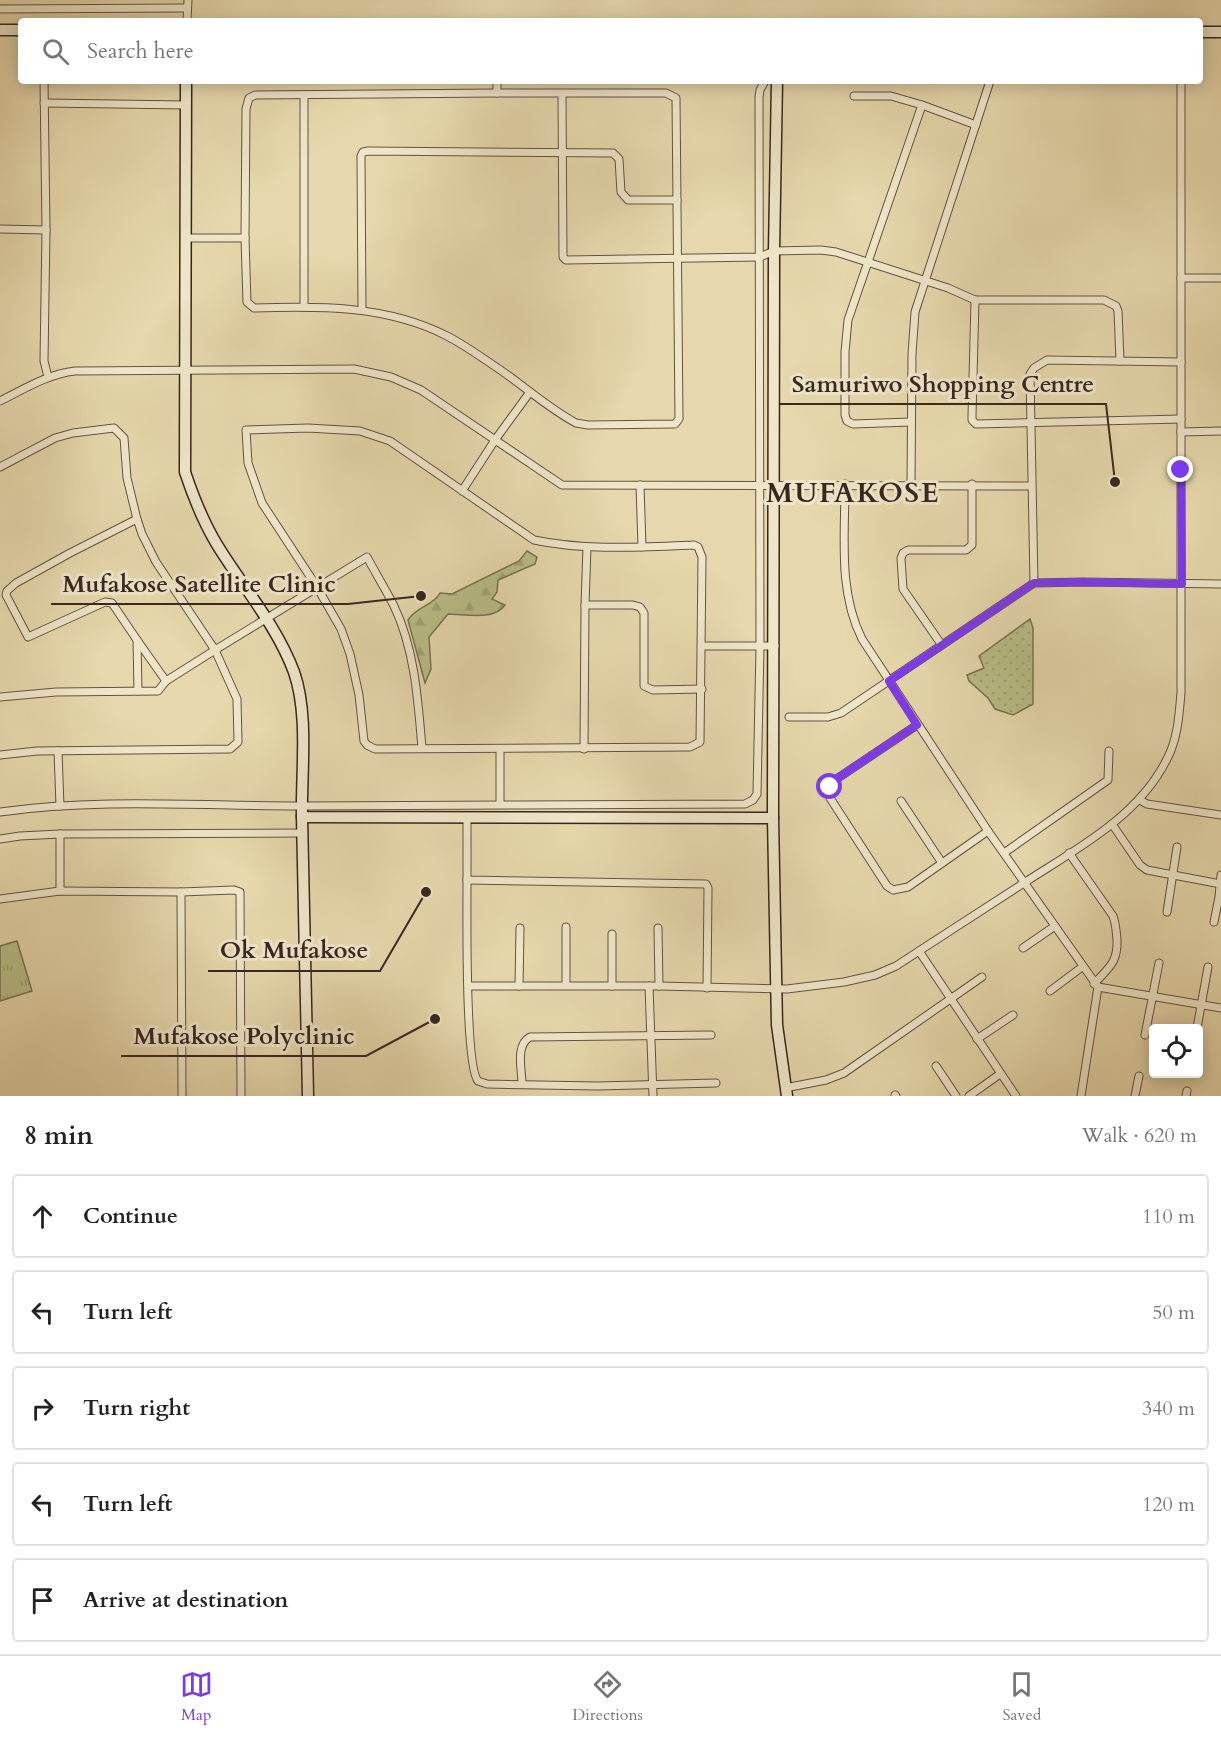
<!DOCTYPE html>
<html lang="en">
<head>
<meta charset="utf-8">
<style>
	body { margin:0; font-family:Cardo,serif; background:#f2f2f2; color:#222 }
	.controls { position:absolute; right:18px; bottom:18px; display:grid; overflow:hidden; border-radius:6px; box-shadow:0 3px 15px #0003 }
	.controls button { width:54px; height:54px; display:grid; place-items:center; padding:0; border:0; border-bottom:2px solid #e0e0e0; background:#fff; color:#222; font:30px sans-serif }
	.stop { position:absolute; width:18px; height:18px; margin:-14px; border:4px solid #7c3aed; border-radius:50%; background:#fff }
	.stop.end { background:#7c3aed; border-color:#fff; box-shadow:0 2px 6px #0008 }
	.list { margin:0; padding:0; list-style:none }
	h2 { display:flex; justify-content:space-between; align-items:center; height:78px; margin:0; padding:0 24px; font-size:26px }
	h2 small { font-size:20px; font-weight:400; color:#767676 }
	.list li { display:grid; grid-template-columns:39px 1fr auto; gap:18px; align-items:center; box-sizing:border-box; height:84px; margin:0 12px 12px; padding:0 12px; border:2px solid #e0e0e0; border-radius:6px }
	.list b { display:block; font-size:22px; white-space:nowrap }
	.list em { font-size:20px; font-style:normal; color:#767676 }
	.icon { flex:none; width:33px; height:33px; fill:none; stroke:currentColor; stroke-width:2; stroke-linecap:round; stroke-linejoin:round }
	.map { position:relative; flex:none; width:1221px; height:1096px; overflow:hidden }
	.search { position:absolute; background:#fff; box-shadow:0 3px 15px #0003; left:18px; right:18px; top:18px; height:66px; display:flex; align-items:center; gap:15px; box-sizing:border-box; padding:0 21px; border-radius:6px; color:#767676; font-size:22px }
	.sheet { height:558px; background:#fff }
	nav { display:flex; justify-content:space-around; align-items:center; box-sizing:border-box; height:84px; border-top:2px solid #e0e0e0; background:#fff; font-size:16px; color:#767676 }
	nav a { display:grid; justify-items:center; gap:3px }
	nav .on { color:#7c3aed }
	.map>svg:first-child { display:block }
</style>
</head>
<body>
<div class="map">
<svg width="1221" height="1096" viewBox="0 0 1221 1096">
	<defs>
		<pattern id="grass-dots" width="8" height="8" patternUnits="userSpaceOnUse" patternTransform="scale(1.5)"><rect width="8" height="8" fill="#b8be87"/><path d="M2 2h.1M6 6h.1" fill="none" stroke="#9fa374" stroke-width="1.8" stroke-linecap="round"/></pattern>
		<pattern id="forest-firs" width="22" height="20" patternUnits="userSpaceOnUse" patternTransform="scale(1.5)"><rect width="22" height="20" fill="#b8be87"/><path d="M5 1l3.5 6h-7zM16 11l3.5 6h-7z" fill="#9fa374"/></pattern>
		<pattern id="park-tufts" width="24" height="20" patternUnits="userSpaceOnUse" patternTransform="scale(1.5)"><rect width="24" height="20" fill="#b8be87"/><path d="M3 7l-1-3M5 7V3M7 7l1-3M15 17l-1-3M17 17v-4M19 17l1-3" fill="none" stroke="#9fa374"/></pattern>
	</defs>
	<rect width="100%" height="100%" fill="#e6d8ac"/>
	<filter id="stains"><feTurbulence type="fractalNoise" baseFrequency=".00333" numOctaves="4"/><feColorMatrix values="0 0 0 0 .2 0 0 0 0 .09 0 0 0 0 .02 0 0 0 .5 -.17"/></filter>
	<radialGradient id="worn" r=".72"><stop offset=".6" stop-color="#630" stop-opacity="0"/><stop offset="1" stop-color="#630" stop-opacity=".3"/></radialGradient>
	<polygon fill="url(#grass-dots)" stroke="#787254" stroke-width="1.5" points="1030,619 1033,628 1033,704 1013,715 995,709 988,698 969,681 967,675 984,668 979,656"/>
	<path fill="url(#forest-firs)" stroke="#787254" stroke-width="1.5" d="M527,551l10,6 -2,7 -37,16 -1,12 -5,7 13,6c-11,16 -40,9 -57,9l-19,23 2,32 -6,14 -17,-63c9,-14 25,-14 32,-27l12,1 67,-33z"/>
	<polygon fill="url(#park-tufts)" stroke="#787254" stroke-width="1.5" points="17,941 32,991 0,1001 0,946"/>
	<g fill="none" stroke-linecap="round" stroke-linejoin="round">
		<defs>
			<g id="street">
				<polyline points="0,9 187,8"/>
				<polyline points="187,21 188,0"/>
				<polyline points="44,81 46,230 44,361 48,377"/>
				<path d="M497,93h169l10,5 3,321 -4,5 -87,1 -12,-2c-30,-16 -55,-40 -83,-58 -15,-10 -30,-21 -46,-29 -60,-31 -128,-30 -193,-28l-7,-6 -2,-64 1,-129 3,-11 6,-3z"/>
				<polyline points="497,93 497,81"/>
				<polyline points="562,94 563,257 566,260 760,257 774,251 821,250 836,252 948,288 975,300 1104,300 1116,306 1118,311 1120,361"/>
				<polyline points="854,96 891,96 922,105 976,125"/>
				<polyline points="44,103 186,105"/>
				<polyline points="0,229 46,230"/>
				<polyline points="185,238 245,238"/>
				<polyline points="1181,278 1221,278"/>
				<polyline points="975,300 972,416 972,420 976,424 1181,419"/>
				<polyline points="304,307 304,95"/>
				<polyline points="362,310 361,156 363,152 368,151 613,153 619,159 621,192 628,200 677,200"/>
				<path d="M0,401c24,-12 48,-27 75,-30l279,-2 37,8 30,13 141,95 469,1"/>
				<polyline points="911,422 853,424 847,421 845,415 845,352 848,320 922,105"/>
				<path d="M308,428l52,3 30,10 144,99c52,11 107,7 160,5l4,2 4,10 -2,185 -10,5 -315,2 -8,-4 -3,-4 -5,-46 -9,-41 -9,-25 -24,-42 -55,-84 -14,-40 -2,-33z"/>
				<polyline points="1181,432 1221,431"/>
				<polyline points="0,467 55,438 73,433 114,428 124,438 127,478 137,519 142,534 156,562 215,650 237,699 238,742 230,749 37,751 0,755"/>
				<path d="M845,484c0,52 -7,107 17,155l126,192 110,156 -17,109"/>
				<polyline points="911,484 912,354 915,312 990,81"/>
				<polyline points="640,485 642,547"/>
				<polyline points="462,491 495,440 530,392"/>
				<polyline points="137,519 70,553 16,583 7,591 6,595 28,637 105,602 112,603 137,640 138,691"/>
				<polyline points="587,547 585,605 633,605 640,607 644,613 644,686 653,690 702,689"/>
				<polyline points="1034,583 1030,374 1034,368 1047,360 1181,362"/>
				<polyline points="137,640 166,681"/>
				<polyline points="941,644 903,589 901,558 903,553 908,550 966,550 972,545 972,484"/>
				<polyline points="702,646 775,646"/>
				<path d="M0,697l56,-5 102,-1 8,-10 49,-31 152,-93c9,17 19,33 27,49 21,44 24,95 28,142"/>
				<polyline points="789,717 828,717 841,713 1034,583 1083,582 1221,584"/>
				<polyline points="917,725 832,782 829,787 830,798 887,886 893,890 908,887 988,831"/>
				<polyline points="500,749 500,804"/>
				<polyline points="584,749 585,605"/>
				<polyline points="58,751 60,806"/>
				<polyline points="1140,800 1147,804 1221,815"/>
				<polyline points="901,801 942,863"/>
				<path d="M0,812c99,-14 200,-6 300,-6 148,0 297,-2 445,-2l8,-4 4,-6 3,-147 -1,-550 1,-7 5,-9"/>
				<polyline points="467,818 467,880 706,884 708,888 707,988"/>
				<polyline points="1112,824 1140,865 1147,870 1221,884"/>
				<polyline points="60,834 60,891"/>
				<polyline points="0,839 20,836 60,834 303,833"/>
				<polyline points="1004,853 1108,780 1109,751"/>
				<path d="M1069,853l44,63c3,8 3,15 4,23 1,24 -8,28 -23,45"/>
				<path d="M467,880c0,30 -2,186 11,201l9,3 111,2 118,-3"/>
				<polyline points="181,892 182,1096"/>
				<polyline points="0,899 60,891 181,892 234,890 240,892 241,1096"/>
				<polyline points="1167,912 1177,847"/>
				<polyline points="1214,922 1219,897 1221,875"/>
				<polyline points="658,928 659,986"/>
				<polyline points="1023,948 1055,926"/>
				<polyline points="919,951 1016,1096"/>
				<polyline points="566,985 566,927"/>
				<path d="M469,986h190l128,3 57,-7 31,-7 21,-9 23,-15c36,-23 72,-47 108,-70 51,-33 112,-65 140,-122 11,-21 12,-44 14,-66v-612"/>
				<polyline points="519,986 520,928"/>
				<polyline points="612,986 612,934"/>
				<polyline points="649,986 653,1096"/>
				<polyline points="1098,987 1221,1008"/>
				<polyline points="1050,991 1082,967"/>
				<polyline points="1197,1028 1208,967"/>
				<polyline points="1145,1035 1159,963"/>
				<polyline points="977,1039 1013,1015"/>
				<polyline points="936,1066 956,1096"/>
				<path d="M522,1084c0,-14 -7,-39 8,-47l181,-2"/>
				<polyline points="785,1088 826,1080 844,1073 982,977"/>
				<polyline points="895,1095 896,1096"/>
				<polyline points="969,1096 1000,1074"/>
				<polyline points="1135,1096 1139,1076"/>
				<polyline points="1186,1096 1187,1091"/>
			</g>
			<g id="secondary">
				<polyline points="0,30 21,30"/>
				<polyline points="1200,32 1221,32"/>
				<path d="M186,81l-1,391c8,24 18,49 31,71 26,43 60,81 78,129 15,43 7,100 8,145l471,1"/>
				<polyline points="777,81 774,251 773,818 777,1025 787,1096"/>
				<polyline points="302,817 308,1096"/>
			</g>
		</defs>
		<use href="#street" stroke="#635243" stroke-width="9"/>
		<use href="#secondary" stroke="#372620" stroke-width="13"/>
		<use href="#street" stroke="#efe6c9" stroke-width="7"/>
		<use href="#secondary" stroke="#efe6c9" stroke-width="10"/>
	</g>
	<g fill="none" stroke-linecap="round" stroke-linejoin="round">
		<polyline stroke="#7c3aed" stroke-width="8" points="830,787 832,782 917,725 889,681 1034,583 1083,582 1182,584 1181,470"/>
	</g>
	<g text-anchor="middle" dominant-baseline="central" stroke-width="6" stroke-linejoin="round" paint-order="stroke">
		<g font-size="28" font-weight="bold" letter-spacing="1.5" fill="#372620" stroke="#efe6c9">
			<text x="853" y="493">MUFAKOSE</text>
		</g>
	</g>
	<path fill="none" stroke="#372620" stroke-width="2" d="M1115 482L1106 404H780M421 596L348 604H51M426 892L380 971H208M435 1019L366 1056H121"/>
	<g fill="#372620" stroke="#efe6c9" stroke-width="2">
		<circle cx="1115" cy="482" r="6"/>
		<circle cx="421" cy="596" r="6"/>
		<circle cx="426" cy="892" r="6"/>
		<circle cx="435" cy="1019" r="6"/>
	</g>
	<g font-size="24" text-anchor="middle" font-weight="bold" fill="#372620" stroke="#efe6c9" stroke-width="6" stroke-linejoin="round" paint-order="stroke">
		<text x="943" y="392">Samuriwo Shopping Centre</text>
		<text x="199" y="592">Mufakose Satellite Clinic</text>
		<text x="294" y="958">Ok Mufakose</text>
		<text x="244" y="1044">Mufakose Polyclinic</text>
	</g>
	<rect width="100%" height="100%" filter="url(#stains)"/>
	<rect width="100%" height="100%" fill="url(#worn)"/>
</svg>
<div class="controls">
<button><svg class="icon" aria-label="locate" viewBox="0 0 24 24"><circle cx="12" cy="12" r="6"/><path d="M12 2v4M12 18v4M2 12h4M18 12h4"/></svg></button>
</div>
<div class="stop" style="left:830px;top:787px"></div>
<div class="stop end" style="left:1181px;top:470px"></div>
<div class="search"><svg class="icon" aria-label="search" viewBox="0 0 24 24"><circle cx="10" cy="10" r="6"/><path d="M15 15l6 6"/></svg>Search here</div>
</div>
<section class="sheet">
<h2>8 min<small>Walk · 620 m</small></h2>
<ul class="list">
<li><svg class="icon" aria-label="ahead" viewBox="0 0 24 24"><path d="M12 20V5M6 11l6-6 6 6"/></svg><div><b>Continue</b></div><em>110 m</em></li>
<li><svg class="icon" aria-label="left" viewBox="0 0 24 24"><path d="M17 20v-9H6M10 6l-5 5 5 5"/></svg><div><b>Turn left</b></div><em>50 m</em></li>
<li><svg class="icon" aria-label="right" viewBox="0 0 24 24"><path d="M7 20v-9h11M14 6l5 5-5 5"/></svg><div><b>Turn right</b></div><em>340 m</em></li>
<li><svg class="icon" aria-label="left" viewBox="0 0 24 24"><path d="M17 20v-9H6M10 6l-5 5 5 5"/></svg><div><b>Turn left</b></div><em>120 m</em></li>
<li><svg class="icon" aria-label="arrive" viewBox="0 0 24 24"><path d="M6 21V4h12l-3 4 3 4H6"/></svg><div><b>Arrive at destination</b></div></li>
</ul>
</section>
<nav>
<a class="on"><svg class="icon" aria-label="map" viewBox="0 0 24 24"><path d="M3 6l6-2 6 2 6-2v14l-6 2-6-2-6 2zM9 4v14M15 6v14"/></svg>Map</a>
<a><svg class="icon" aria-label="directions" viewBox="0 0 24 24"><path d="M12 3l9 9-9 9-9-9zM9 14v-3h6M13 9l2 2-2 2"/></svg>Directions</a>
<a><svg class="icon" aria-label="saved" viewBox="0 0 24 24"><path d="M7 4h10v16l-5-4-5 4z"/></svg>Saved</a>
</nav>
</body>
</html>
